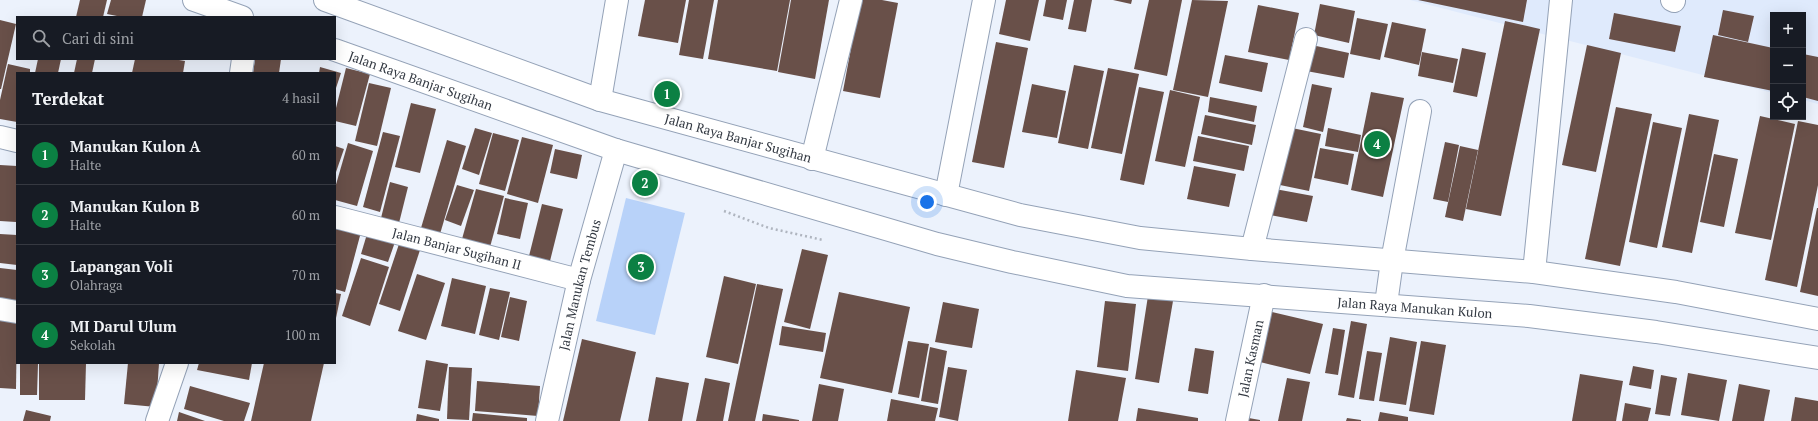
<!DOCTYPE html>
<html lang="id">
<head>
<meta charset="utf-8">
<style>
	body { margin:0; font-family:"PT Serif",serif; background:#242831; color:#f1f3f6 }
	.controls { position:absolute; right:12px; top:12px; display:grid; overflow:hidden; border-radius:0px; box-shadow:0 4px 16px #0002 }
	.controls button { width:36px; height:36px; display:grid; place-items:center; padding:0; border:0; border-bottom:1px solid #363941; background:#171b24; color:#f1f3f6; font:20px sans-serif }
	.you { position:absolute; left:927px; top:202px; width:14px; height:14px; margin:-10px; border:3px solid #fff; border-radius:50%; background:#1a73e8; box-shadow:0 0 0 6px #1a73e833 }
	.badge { display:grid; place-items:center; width:26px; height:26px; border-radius:50%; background:#0b8043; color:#fff; font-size:13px; font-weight:700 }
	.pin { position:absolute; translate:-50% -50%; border:2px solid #fff; box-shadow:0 1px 4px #0006 }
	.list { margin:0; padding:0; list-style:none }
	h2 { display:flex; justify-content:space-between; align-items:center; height:52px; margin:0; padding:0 16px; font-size:17px }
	h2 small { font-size:13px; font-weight:400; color:#9ea1a6 }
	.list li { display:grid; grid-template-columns:26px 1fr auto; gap:12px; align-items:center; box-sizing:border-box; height:60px; padding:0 16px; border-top:1px solid #363941 }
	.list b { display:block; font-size:15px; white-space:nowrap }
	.list p { margin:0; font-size:13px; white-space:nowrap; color:#9ea1a6 }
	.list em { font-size:13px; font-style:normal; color:#9ea1a6 }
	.icon { flex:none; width:22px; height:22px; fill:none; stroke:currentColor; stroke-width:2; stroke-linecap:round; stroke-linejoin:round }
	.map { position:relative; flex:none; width:1818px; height:421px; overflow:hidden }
	.search { position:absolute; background:#171b24; box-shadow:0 4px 16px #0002; left:16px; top:16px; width:320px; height:44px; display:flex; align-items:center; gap:10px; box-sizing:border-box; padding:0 14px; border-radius:0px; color:#9ea1a6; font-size:15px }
	.panel { position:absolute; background:#171b24; box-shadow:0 4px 16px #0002; left:16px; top:72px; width:320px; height:292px; border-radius:0px }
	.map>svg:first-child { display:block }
</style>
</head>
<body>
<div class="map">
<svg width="1818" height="421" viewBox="0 0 1818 421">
	<rect width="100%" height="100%" fill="#ecf2fc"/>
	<polygon fill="#dfeafc" points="1410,0 1818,0 1818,104 1803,100 1803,15 1773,15 1773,93"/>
	<polygon fill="#b8d2f9" points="626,198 685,213 655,335 596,321"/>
	<g fill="#695049">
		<polygon points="80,0 107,0 103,17 76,17"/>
		<polygon points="111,0 146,0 142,17 122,17 107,14"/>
		<polygon points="645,0 686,0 678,43 638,36"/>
		<polygon points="689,0 714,0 703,59 679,55"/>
		<polygon points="718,0 790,0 777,71 708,59"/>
		<polygon points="791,0 829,0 815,79 778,72"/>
		<polygon points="860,0 882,0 898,3 880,98 843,91"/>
		<polygon points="1006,0 1039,0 1030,41 999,34"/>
		<polygon points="1046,0 1067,0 1063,20 1043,16"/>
		<polygon points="1074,0 1092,0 1086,32 1068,29"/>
		<polygon points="1113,0 1132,0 1131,4"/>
		<polygon points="1149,0 1182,0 1167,76 1134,69"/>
		<polygon points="1192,0 1228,1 1208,97 1173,90"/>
		<polygon points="1418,0 1527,0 1523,22"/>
		<polygon points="1320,4 1355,11 1349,43 1314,35"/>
		<polygon points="1258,5 1299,13 1289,60 1248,52"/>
		<polygon points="1723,10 1754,16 1748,42 1718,35"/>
		<polygon points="1614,13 1681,26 1675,52 1609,39"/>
		<polygon points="1357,18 1388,24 1380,60 1350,54"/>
		<polygon points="0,20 16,24 1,89 0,89"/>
		<polygon points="1505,21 1540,29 1501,216 1466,209"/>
		<polygon points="1392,22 1426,29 1419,65 1384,57"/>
		<polygon points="1713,35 1773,48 1773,91 1704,77"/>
		<polygon points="996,42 1028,48 1004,168 972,162"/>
		<polygon points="1307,44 1349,53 1344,78 1301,70"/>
		<polygon points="1587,45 1621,53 1596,172 1562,165"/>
		<polygon points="1462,48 1486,53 1477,97 1453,92"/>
		<polygon points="1422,52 1458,59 1453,83 1418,76"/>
		<polygon points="1803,54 1818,57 1818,101 1803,97"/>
		<polygon points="1225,55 1268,63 1262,92 1219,83"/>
		<polygon points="38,59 61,59 58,73 35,73"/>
		<polygon points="77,59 95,59 92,73 74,73"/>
		<polygon points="135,59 173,59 185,61 183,73 132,73"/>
		<polygon points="255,59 281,59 279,73 253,73"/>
		<polygon points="8,64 30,69 30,73 17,73 17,122 0,119 0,100"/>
		<polygon points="1074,65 1104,71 1088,149 1058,143"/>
		<polygon points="320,67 341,73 335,91 335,73 319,73"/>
		<polygon points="346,68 370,74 356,126 335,121 335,112"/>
		<polygon points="1108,68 1139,74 1122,154 1091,148"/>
		<polygon points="369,83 391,88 377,146 355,141"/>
		<polygon points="1032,84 1066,91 1057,138 1022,132"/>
		<polygon points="1312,84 1332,88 1323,132 1303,127"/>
		<polygon points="1139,87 1164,92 1144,185 1120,180"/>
		<polygon points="1170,90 1200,97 1185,167 1155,161"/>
		<polygon points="1371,92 1404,98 1383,197 1351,190"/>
		<polygon points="1210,97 1257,106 1254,122 1208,112"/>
		<polygon points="411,103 436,109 420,173 395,167"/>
		<polygon points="1616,107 1652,114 1620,266 1585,259"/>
		<polygon points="1689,114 1719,120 1692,253 1662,247"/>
		<polygon points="1205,115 1256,125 1252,145 1201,134"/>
		<polygon points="1760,116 1795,124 1771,240 1735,233"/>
		<polygon points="1798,121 1818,125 1818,185 1797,287 1765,280"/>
		<polygon points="1653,122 1682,128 1657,248 1629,242"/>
		<polygon points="475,128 492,133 479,175 462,169"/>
		<polygon points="1292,128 1321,134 1309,191 1280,185"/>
		<polygon points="1328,128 1361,135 1358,152 1325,146"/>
		<polygon points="383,132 400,136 380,212 363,207"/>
		<polygon points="493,133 519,140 505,191 479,184"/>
		<polygon points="1198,136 1249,146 1244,171 1193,161"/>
		<polygon points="522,137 553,145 538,203 507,194"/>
		<polygon points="447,140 466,146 440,234 421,228"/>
		<polygon points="1445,142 1459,145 1448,202 1433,199"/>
		<polygon points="348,143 373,151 357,206 335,200 335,188"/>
		<polygon points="335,146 344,149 335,175"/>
		<polygon points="1460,146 1478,150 1463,221 1445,217"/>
		<polygon points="1320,148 1354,154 1348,185 1314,178"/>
		<polygon points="555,149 582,155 577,179 550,173"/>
		<polygon points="1714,154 1738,159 1724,227 1700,222"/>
		<polygon points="0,165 17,166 16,222 0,221"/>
		<polygon points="1194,166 1236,174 1229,207 1187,199"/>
		<polygon points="390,182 408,187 398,227 380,222"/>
		<polygon points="457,185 474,190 461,226 445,220"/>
		<polygon points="476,189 504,196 490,247 462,239"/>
		<polygon points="1275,189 1313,196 1307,222 1270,215"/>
		<polygon points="505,198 528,203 520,239 497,234"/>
		<polygon points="542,204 563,209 550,261 529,256"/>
		<polygon points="1817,208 1818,208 1818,296 1800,292"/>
		<polygon points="335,227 361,232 345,292 335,289"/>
		<polygon points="0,234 17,235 17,265 0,263"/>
		<polygon points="367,234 395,242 388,262 361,254"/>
		<polygon points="399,244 420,250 400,311 379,304"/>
		<polygon points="802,249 828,255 810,329 784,322"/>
		<polygon points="361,258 389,267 370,326 342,316"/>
		<polygon points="0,268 17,270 16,306 0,305"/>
		<polygon points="417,274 445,283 426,340 398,331"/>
		<polygon points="724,276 756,284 738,364 706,357"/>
		<polygon points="452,278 486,286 475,334 441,326"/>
		<polygon points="757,284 783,289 755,421 728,421"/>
		<polygon points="490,288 510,292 499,340 479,335"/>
		<polygon points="839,292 910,307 892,393 820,378"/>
		<polygon points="335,293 341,294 336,318 335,318"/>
		<polygon points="1148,296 1173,301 1159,383 1135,379"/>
		<polygon points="510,297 527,301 519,341 501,337"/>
		<polygon points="1105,301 1136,304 1128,371 1097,367"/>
		<polygon points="943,302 979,309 972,348 935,342"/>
		<polygon points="1272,312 1323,324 1310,374 1260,362"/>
		<polygon points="0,319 17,319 16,389 0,388"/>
		<polygon points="1351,321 1367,324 1354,398 1338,395"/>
		<polygon points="782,326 826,333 823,352 779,345"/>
		<polygon points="1333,328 1345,330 1338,375 1325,373"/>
		<polygon points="1390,337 1417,342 1406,405 1379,401"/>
		<polygon points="582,339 636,352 620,421 563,421"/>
		<polygon points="908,341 929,344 919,398 898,394"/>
		<polygon points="1421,341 1446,345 1434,415 1409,411"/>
		<polygon points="930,347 947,351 938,404 921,401"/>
		<polygon points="1195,348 1214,351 1208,394 1188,391"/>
		<polygon points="1367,351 1382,353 1374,401 1359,399"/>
		<polygon points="426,360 448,364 440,411 418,408"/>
		<polygon points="20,363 38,363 37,395 20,395"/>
		<polygon points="39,363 86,363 85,400 39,400"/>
		<polygon points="128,363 159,363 156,407 124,404"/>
		<polygon points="199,363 252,363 249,380 197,370"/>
		<polygon points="264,363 324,363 311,421 251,421"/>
		<polygon points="1633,366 1654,370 1651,389 1629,385"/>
		<polygon points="449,367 472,368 469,420 447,419"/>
		<polygon points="948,367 967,370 958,421 939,417"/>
		<polygon points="1076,370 1126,378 1118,421 1068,421"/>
		<polygon points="1688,373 1727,380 1719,421 1681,415"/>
		<polygon points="1580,374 1623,381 1616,421 1572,421"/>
		<polygon points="1661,375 1677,378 1670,416 1655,414"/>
		<polygon points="656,377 689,383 682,421 648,421"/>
		<polygon points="705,378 730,383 723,421 696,421"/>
		<polygon points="1287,378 1310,382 1302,421 1278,421"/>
		<polygon points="477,381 540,386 538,416 475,411"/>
		<polygon points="819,384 844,389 838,421 812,421"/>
		<polygon points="1739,384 1770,390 1764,421 1732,421"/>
		<polygon points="190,386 250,403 244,421 224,421 184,409"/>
		<polygon points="1795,397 1818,401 1818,421 1791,421"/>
		<polygon points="891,399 938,408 935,421 887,421"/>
		<polygon points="1625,403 1651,408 1648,421 1622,421"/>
		<polygon points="1138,408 1198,418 1198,421 1136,421"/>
		<polygon points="26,410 51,416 50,421 23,421"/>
		<polygon points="179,412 205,421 177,421"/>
		<polygon points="1380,412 1408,417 1408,421 1378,421"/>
		<polygon points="473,413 527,418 527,421 472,421"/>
		<polygon points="417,414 439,419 439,421 416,421"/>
		<polygon points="763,414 799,420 799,421 762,421"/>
		<polygon points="1243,417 1260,420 1260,421 1243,421"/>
		<polygon points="1347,418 1361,420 1361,421 1346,421"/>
	</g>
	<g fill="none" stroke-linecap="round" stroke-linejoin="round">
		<defs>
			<g id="minor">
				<polyline points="1672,0 1674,1"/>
				<polyline points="241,73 243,59"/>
				<polyline points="600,100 617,0"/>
				<polyline points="0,137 17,141"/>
				<polyline points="812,159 851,0"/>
				<polyline points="946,195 984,0"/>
				<path id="s1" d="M335,217l244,63"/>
				<polyline points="1252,249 1306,39"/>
				<polyline points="1392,261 1420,111"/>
				<polyline points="1534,272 1561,0"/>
				<polyline points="0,309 17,312"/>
				<polyline points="157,421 177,363"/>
				<path id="s2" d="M547,421l32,-141 37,-130"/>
				<path id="s3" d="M1237,421l27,-126"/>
			</g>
			<g id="major">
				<polyline points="194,0 242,17"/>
				<path id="s4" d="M325,0l275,100 420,115 120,23 112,11 282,23 142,20 142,27"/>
				<path id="s5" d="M335,50l281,100 321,94 75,18 115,24 402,30 127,16 162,26"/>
				<polyline points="1386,304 1392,261"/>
			</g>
		</defs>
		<use href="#minor" stroke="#94a2b7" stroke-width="24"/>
		<use href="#major" stroke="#94a2b7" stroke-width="24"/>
		<polyline stroke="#afb5bf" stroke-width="2.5" stroke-dasharray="2 3" stroke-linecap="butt" points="724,211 769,228 823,240"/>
		<use href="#minor" stroke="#fff" stroke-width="22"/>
		<use href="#major" stroke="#fff" stroke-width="22"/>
	</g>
	<g text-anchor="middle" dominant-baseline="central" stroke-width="4" stroke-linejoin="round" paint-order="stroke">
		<g font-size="13" fill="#343a43" stroke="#ecf2fc">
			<text stroke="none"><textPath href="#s5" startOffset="91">Jalan Raya Banjar Sugihan</textPath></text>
			<text stroke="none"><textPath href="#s4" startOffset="436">Jalan Raya Banjar Sugihan</textPath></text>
			<text stroke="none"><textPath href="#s1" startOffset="126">Jalan Banjar Sugihan II</textPath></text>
			<text stroke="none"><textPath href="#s2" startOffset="140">Jalan Manukan Tembus</textPath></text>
			<text stroke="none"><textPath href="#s5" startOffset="1116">Jalan Raya Manukan Kulon</textPath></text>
			<text stroke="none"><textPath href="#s3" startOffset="64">Jalan Kasman</textPath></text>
		</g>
	</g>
</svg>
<div class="controls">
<button>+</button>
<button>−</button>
<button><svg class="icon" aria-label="locate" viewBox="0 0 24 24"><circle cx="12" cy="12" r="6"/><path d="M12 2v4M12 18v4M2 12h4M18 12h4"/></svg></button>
</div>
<div class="you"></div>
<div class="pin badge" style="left:667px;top:94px">1</div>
<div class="pin badge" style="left:645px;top:183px">2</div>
<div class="pin badge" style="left:641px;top:267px">3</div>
<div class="pin badge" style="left:1377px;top:144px">4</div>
<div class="search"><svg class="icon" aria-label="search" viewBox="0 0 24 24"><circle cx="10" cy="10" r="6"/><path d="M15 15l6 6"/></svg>Cari di sini</div>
<section class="panel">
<h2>Terdekat<small>4 hasil</small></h2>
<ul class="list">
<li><span class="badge">1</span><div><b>Manukan Kulon A</b><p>Halte</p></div><em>60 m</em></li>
<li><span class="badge">2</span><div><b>Manukan Kulon B</b><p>Halte</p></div><em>60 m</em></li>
<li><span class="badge">3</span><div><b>Lapangan Voli</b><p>Olahraga</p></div><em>70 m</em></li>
<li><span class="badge">4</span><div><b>MI Darul Ulum</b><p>Sekolah</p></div><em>100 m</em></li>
</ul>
</section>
</div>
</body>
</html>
